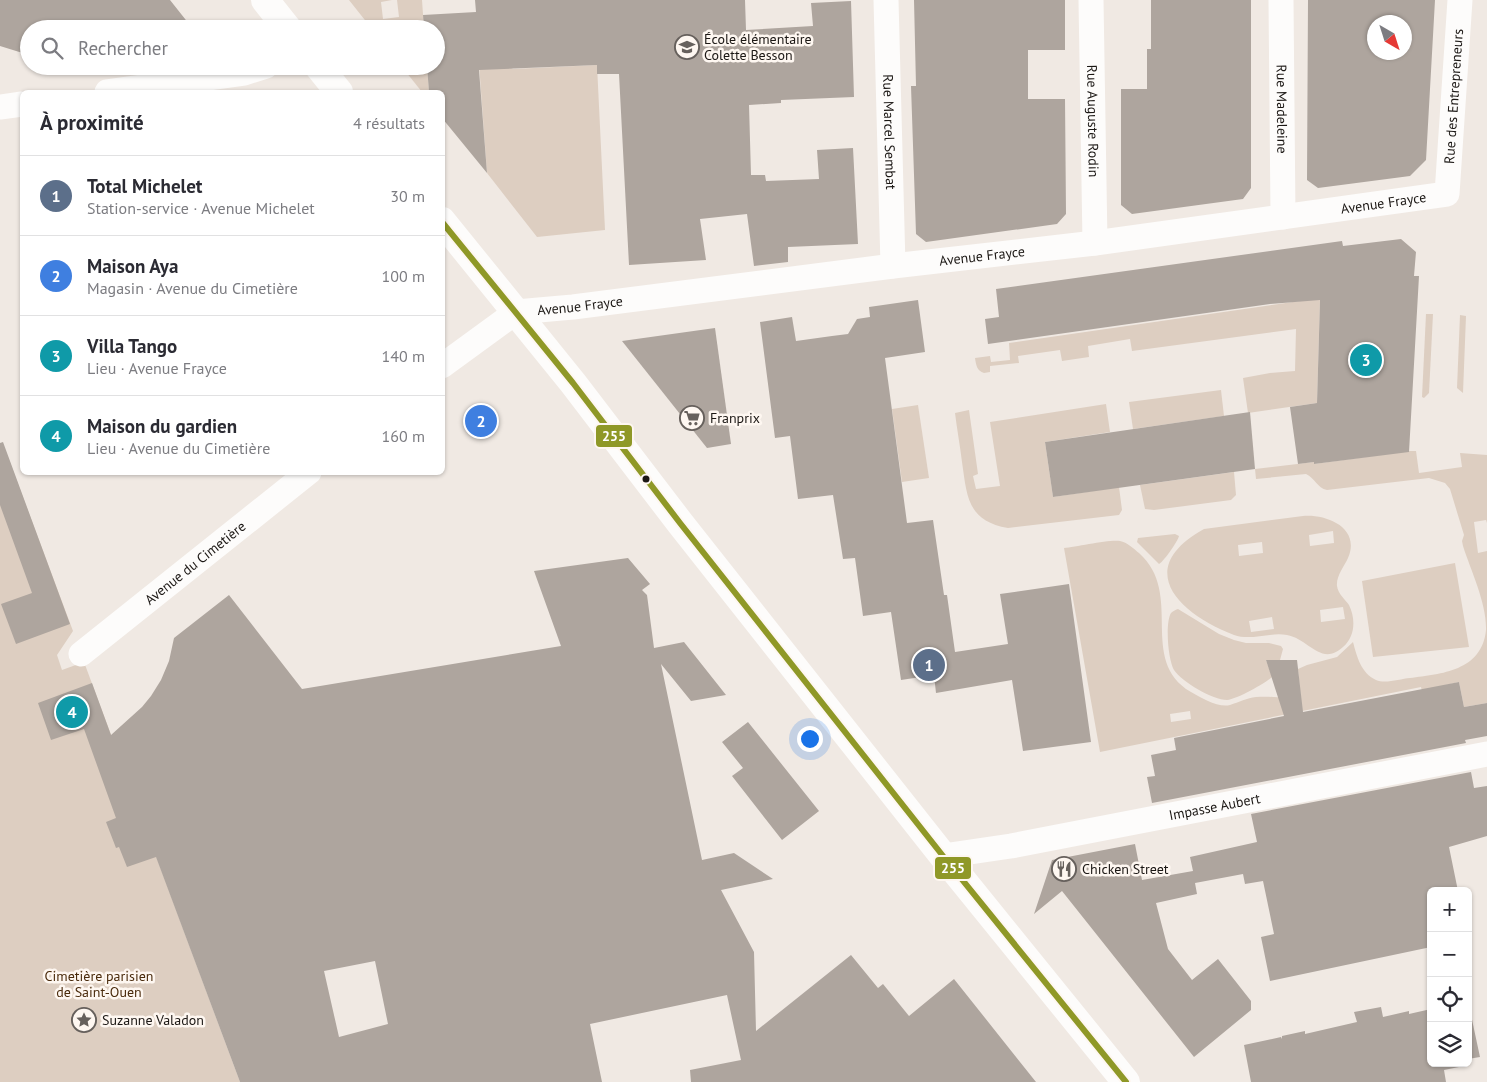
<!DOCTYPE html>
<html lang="fr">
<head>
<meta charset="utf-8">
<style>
	body { margin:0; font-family:"PT Sans",sans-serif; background:#f7f7f7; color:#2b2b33 }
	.controls { position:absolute; right:15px; bottom:15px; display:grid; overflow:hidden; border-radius:8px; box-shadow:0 1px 4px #0004 }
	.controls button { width:45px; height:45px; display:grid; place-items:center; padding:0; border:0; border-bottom:1px solid #e1e1e2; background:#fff; color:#2b2b33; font:25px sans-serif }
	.compass { position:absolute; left:1367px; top:15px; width:45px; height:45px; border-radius:50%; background:#fff; box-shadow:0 1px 4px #0004; rotate:141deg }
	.you { position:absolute; left:809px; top:738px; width:18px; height:18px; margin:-12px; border:4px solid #fff; border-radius:50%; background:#1a73e8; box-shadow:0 0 0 8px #1a73e833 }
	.badge { display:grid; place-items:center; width:32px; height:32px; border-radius:50%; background:#b45309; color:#fff; font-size:16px; font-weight:700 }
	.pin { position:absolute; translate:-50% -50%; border:2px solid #fff; box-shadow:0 1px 5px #0006 }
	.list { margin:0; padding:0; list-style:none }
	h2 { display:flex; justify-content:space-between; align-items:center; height:65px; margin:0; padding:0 20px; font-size:21px }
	h2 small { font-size:16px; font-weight:400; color:#7c7c81 }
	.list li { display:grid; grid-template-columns:32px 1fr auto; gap:15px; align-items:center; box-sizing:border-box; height:80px; padding:0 20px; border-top:1px solid #e1e1e2 }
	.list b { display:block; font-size:19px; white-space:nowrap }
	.list p { margin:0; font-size:16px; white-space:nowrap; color:#7c7c81 }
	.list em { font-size:16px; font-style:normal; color:#7c7c81 }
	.icon { flex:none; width:28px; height:28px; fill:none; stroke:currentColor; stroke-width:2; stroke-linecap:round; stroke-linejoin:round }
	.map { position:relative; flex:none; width:1487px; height:1082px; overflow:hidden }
	.search { position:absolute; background:#fff; box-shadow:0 1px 4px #0004; left:20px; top:20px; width:425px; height:55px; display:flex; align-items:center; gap:12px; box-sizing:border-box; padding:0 18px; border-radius:28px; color:#7c7c81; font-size:19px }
	.panel { position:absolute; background:#fff; box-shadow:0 1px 4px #0004; left:20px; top:90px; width:425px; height:385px; border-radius:8px }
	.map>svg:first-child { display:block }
</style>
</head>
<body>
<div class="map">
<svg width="1487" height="1082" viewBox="0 0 1487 1082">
	<rect width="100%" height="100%" fill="#f0e9e3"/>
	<g fill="#ddcec1" fill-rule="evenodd">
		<polygon points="349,0 392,0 381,2 383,19 399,17 397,0 422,0 424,29 372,29"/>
		<polygon points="478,50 513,69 597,65 605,230 537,237 487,173"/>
		<polygon points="414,66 427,66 429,92 422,92 406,72"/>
		<path d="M1320,298l-3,105 -69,10 -5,-35 27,-5 25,-2 1,-42 -164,22 -2,-12 -42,7 1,11 -27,4 -2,-11 -42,6 1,7 -29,3v6l-6,1c-7,-2 -8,-8 -9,-15l15,-2 1,6 19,-2 -1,-17z"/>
		<polygon points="1426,314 1433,314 1429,393 1424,398 1422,397"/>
		<polygon points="1460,315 1466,316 1463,393 1457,388"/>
		<polygon points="1221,390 1224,416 1133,429 1129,402"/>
		<path d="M1106,404l4,28 -65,10 8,55 66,-10 3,23 -3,5 -111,13c-41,-7 -41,-32 -46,-66 -2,-16 -5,-33 -7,-49l14,-3 9,64 -5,2 3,13 24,-3 -10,-64z"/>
		<polygon points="918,405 929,478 902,482 892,409"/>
		<path d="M1409,451h7l3,22 43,-6 -2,-14 27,2v68l-1,-3 -12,2 4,31 9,-2v152l-23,4 -5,-25 -13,3 -21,20 -4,-18 -321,65 -36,-204c12,-1 46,-9 56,-7 7,1 14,8 19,12 46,41 -2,107 52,139 10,6 28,16 39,13 9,-3 17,-7 26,-8 16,-1 30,1 45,4l-3,-32 9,-4 30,-8 16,-15c4,15 8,31 23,38 9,4 24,-1 34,-2 31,-4 72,-7 76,-48 1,-26 -15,-59 -23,-84l-1,-5 2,-6 -14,-46 -5,-6 -16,-5 -102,12c-10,-2 -12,-12 -21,-16l-50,5 -1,-10 59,-7v2zM1190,711l1,8 -20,3 -1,-8z"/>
		<polygon points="8,457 73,631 57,655 62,670 84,662 240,1082 0,1082 0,459"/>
		<polygon points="1234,472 1236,495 1231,500 1154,510 1145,509 1140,485"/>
		<path d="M1303,516c24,-2 58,12 45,42 -4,9 -12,18 -11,28 1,8 8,13 12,19 7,14 6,32 -6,42 -22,20 -34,-8 -56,-12 -18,-3 -36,6 -53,0 -55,-21 -102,-66 -30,-106zM1333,531l1,12 -24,3 -1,-11zM1262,542l1,11 -24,3 -1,-11zM1343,607l2,12 -24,3 -1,-12zM1272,617l2,12 -23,3 -2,-11z"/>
		<path d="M1175,534l4,2c-1,5 -15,25 -20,28l-22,-22 1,-4z"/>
		<polygon points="1455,563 1469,647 1373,657 1362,581"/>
		<path d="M1178,609l41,25 15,6 12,3h23l12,3 2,3 -3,11h-14l6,17c-8,7 -35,22 -45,23 -14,0 -45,-18 -53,-30 -6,-10 -9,-47 -3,-57 2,-2 4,-3 7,-4z"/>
	</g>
	<g fill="#aea59e" fill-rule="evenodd">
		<polygon points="0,0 170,0 193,29 29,29 29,55 0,46"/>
		<polygon points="475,0 745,0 746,30 813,26 811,3 851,1 854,97 781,100 781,103 749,105 751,175 765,175 766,181 819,179 817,150 853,148 858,244 788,247 788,262 754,266 747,214 700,219 706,260 629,265 619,74 597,74 597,65 479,70 487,173 442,118 442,92 429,92 427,66 436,66 436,29 424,29 423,15 476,12"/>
		<polygon points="914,0 1065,0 1065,50 1028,50 1028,99 1065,99 1066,214 1057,224 926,242 916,234 911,86 916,86"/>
		<polygon points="1151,0 1251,0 1251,188 1243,199 1132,214 1121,205 1121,89 1147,89 1147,49 1151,49"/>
		<path d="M1308,0h127l-9,160 -16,16 -92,12 -11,-8zM1374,22h30v30h-30z"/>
		<polygon points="1401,239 1416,252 1414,276 1419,276 1409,452 1314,464 1314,462 1298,464 1290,407 1317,403 1320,300 1270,304 988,344 985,319 999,317 996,289 1342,241 1343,246"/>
		<polygon points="918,300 925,352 885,358 907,523 933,520 944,595 947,595 955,652 1008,644 1000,594 1069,584 1091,742 1023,751 1012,680 936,693 934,675 901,680 891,612 863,616 855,558 843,559 833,495 798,499 790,436 775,438 760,322 792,317 796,341 832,336 848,334 857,319 870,317 869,307"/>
		<polygon points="715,328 731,444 707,448 622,341"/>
		<polygon points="1250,412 1255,469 1053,497 1045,442"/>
		<polygon points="3,442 70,624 16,644 1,604 32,593 0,505 0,443"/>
		<path d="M628,558l22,26 -8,6 5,5 7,53 30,-6 42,53 -35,6 -30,-37 41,196 32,-7 39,26 -52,11 33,62 2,79 95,-76 27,33 5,-4 26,32 45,-37 82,103h-345l-1,-12 51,-10 -14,-65 -137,29 12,58h-362l-84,-225 -29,10 -8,-20 -3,1 -10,-26 10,-4 -32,-89 -33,11 -13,-37 54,-20 19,52 31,-28 9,-11 10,-16 8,-19 5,-23 55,-43 73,94 259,-43 -27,-75zM375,961l13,63 -49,13 -15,-66z"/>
		<polygon points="1266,660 1297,660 1303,712 1459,682 1464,707 1487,703 1487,736 1465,740 1466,743 1152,803 1147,777 1155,776 1151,755 1176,750 1174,738 1284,716"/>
		<polygon points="748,722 819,811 782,840 732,776 743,768 722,742"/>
		<polygon points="1471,772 1474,788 1487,786 1487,836 1449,847 1458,891 1431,891 1431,947 1270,981 1261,937 1274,934 1263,881 1245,884 1243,874 1195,883 1197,894 1156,903 1168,949 1192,980 1218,959 1251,1001 1251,1010 1194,1057 1062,891 1034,914 1052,860 1135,844 1142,880 1193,871 1190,857 1257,842 1251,814"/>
		<polygon points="1468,1001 1480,1057 1468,1059"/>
		<polygon points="1381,1007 1383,1017 1409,1011 1409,1014 1431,1009 1431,1063 1459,1063 1459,1067 1444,1070 1446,1082 1251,1082 1244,1045 1281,1037 1282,1039 1282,1036 1305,1031 1305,1034 1357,1022 1354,1012"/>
	</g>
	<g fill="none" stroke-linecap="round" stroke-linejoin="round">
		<g stroke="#fdfcfb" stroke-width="25">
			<path id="s1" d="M886,0l7,266"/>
			<path id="s2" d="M1091,0l4,243"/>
			<path id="s3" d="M1281,0l2,217"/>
			<polyline points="107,92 244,73 266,66"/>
			<polyline points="0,107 22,104"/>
			<path id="s4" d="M442,366l74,-54 57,-5 320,-41 202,-23 352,-49 13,-194"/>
			<path id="s5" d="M81,654l228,-182"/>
			<path id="s6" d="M943,856l68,-10 476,-92"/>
		</g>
		<g stroke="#fdfcfb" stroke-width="28">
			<polyline points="265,0 288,29"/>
			<polyline points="318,66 339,92"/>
			<polyline points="442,221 573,383 680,523 943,856 1126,1082"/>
		</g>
		<defs>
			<polyline id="bus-1" points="442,222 573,383 680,523 943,856 1126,1082"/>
		</defs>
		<use href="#bus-1" stroke="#fef7f1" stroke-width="10"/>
		<use href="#bus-1" stroke="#8f9827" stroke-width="6"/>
	</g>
	<defs>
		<symbol id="school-ring" viewBox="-11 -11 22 22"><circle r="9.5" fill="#fef7f1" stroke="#66605c" stroke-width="1.5"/><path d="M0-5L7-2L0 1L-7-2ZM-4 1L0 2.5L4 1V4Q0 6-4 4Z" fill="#66605c"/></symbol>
		<symbol id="supermarket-ring" viewBox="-11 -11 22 22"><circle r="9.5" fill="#fef7f1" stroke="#66605c" stroke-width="1.5"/><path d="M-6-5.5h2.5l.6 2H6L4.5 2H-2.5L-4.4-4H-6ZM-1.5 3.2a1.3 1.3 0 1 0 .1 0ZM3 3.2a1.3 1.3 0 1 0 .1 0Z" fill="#66605c"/></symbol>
		<symbol id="restaurant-ring" viewBox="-11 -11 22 22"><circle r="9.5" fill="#fef7f1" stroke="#66605c" stroke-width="1.5"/><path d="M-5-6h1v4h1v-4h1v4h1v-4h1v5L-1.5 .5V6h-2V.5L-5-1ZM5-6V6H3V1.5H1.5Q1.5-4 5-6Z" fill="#66605c"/></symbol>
		<symbol id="sight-ring" viewBox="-11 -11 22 22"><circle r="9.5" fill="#fef7f1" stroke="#66605c" stroke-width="1.5"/><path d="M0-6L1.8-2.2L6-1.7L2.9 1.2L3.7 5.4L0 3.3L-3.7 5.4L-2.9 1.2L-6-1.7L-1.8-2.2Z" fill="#66605c"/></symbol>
	</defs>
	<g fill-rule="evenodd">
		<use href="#school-ring" x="673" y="33" width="28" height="28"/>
		<use href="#supermarket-ring" x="678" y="404" width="28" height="28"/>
		<use href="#restaurant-ring" x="1050" y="855" width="28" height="28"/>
		<use href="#sight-ring" x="70" y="1006" width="28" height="28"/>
	</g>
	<circle fill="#1b1714" stroke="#fef7f1" stroke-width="2" cx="646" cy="479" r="4.5"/>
	<g text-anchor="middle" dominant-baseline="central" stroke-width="5" stroke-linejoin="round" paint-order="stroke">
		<g font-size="14" fill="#1b1714" stroke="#fef7f1" text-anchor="start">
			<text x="704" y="39">École élémentaire<tspan x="704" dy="16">Colette Besson</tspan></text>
			<text x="710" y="418">Franprix</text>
			<text x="1082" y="869">Chicken Street</text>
			<text x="102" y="1020">Suzanne Valadon</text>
		</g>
		<g font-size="14" fill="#1b1714" stroke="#fef7f1">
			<text stroke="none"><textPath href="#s4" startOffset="1128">Rue des Entrepreneurs</textPath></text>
			<text stroke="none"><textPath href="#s3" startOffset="109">Rue Madeleine</textPath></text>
			<text stroke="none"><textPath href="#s2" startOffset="121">Rue Auguste Rodin</textPath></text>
			<text stroke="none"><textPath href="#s1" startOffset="132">Rue Marcel Sembat</textPath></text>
			<text stroke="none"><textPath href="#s4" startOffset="966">Avenue Frayce</textPath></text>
			<text stroke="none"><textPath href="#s4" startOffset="561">Avenue Frayce</textPath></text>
			<text stroke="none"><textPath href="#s4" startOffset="156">Avenue Frayce</textPath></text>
			<text stroke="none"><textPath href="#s5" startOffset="146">Avenue du Cimetière</textPath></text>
			<text stroke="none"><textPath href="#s6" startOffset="276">Impasse Aubert</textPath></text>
		</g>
		<g font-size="14" fill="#4a2b0c" stroke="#fef7f1">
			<text x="99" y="976">Cimetière parisien<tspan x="99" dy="16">de Saint-Ouen</tspan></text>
		</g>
	</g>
	<g stroke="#fef7f1" stroke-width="2">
		<rect x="595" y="424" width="38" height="24" rx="5" fill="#8f9827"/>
		<rect x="934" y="856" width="38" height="24" rx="5" fill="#8f9827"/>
	</g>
	<g font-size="14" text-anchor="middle" font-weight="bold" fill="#fff">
		<text x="614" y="441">255</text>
		<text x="953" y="873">255</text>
	</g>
</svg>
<div class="controls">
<button>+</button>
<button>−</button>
<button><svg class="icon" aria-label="locate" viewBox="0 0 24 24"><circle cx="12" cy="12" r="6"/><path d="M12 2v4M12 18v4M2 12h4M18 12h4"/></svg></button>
<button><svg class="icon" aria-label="layers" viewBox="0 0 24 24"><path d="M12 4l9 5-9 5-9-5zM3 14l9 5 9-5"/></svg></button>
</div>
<svg class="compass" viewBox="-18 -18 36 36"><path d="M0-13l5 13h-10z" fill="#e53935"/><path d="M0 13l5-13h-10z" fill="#7c7c81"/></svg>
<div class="you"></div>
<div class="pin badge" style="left:929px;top:665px;background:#5c6f8a">1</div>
<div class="pin badge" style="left:481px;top:421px;background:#3f7fe0">2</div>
<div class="pin badge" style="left:1366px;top:360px;background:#0f9aa8">3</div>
<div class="pin badge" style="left:72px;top:712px;background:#0f9aa8">4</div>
<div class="search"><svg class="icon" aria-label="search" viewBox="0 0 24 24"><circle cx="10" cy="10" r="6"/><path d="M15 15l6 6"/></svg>Rechercher</div>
<section class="panel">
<h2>À proximité<small>4 résultats</small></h2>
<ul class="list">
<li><span class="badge" style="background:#5c6f8a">1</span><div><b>Total Michelet</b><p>Station-service · Avenue Michelet</p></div><em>30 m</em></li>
<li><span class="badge" style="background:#3f7fe0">2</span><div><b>Maison Aya</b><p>Magasin · Avenue du Cimetière</p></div><em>100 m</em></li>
<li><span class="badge" style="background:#0f9aa8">3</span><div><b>Villa Tango</b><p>Lieu · Avenue Frayce</p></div><em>140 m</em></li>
<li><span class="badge" style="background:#0f9aa8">4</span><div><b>Maison du gardien</b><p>Lieu · Avenue du Cimetière</p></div><em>160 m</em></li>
</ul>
</section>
</div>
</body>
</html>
